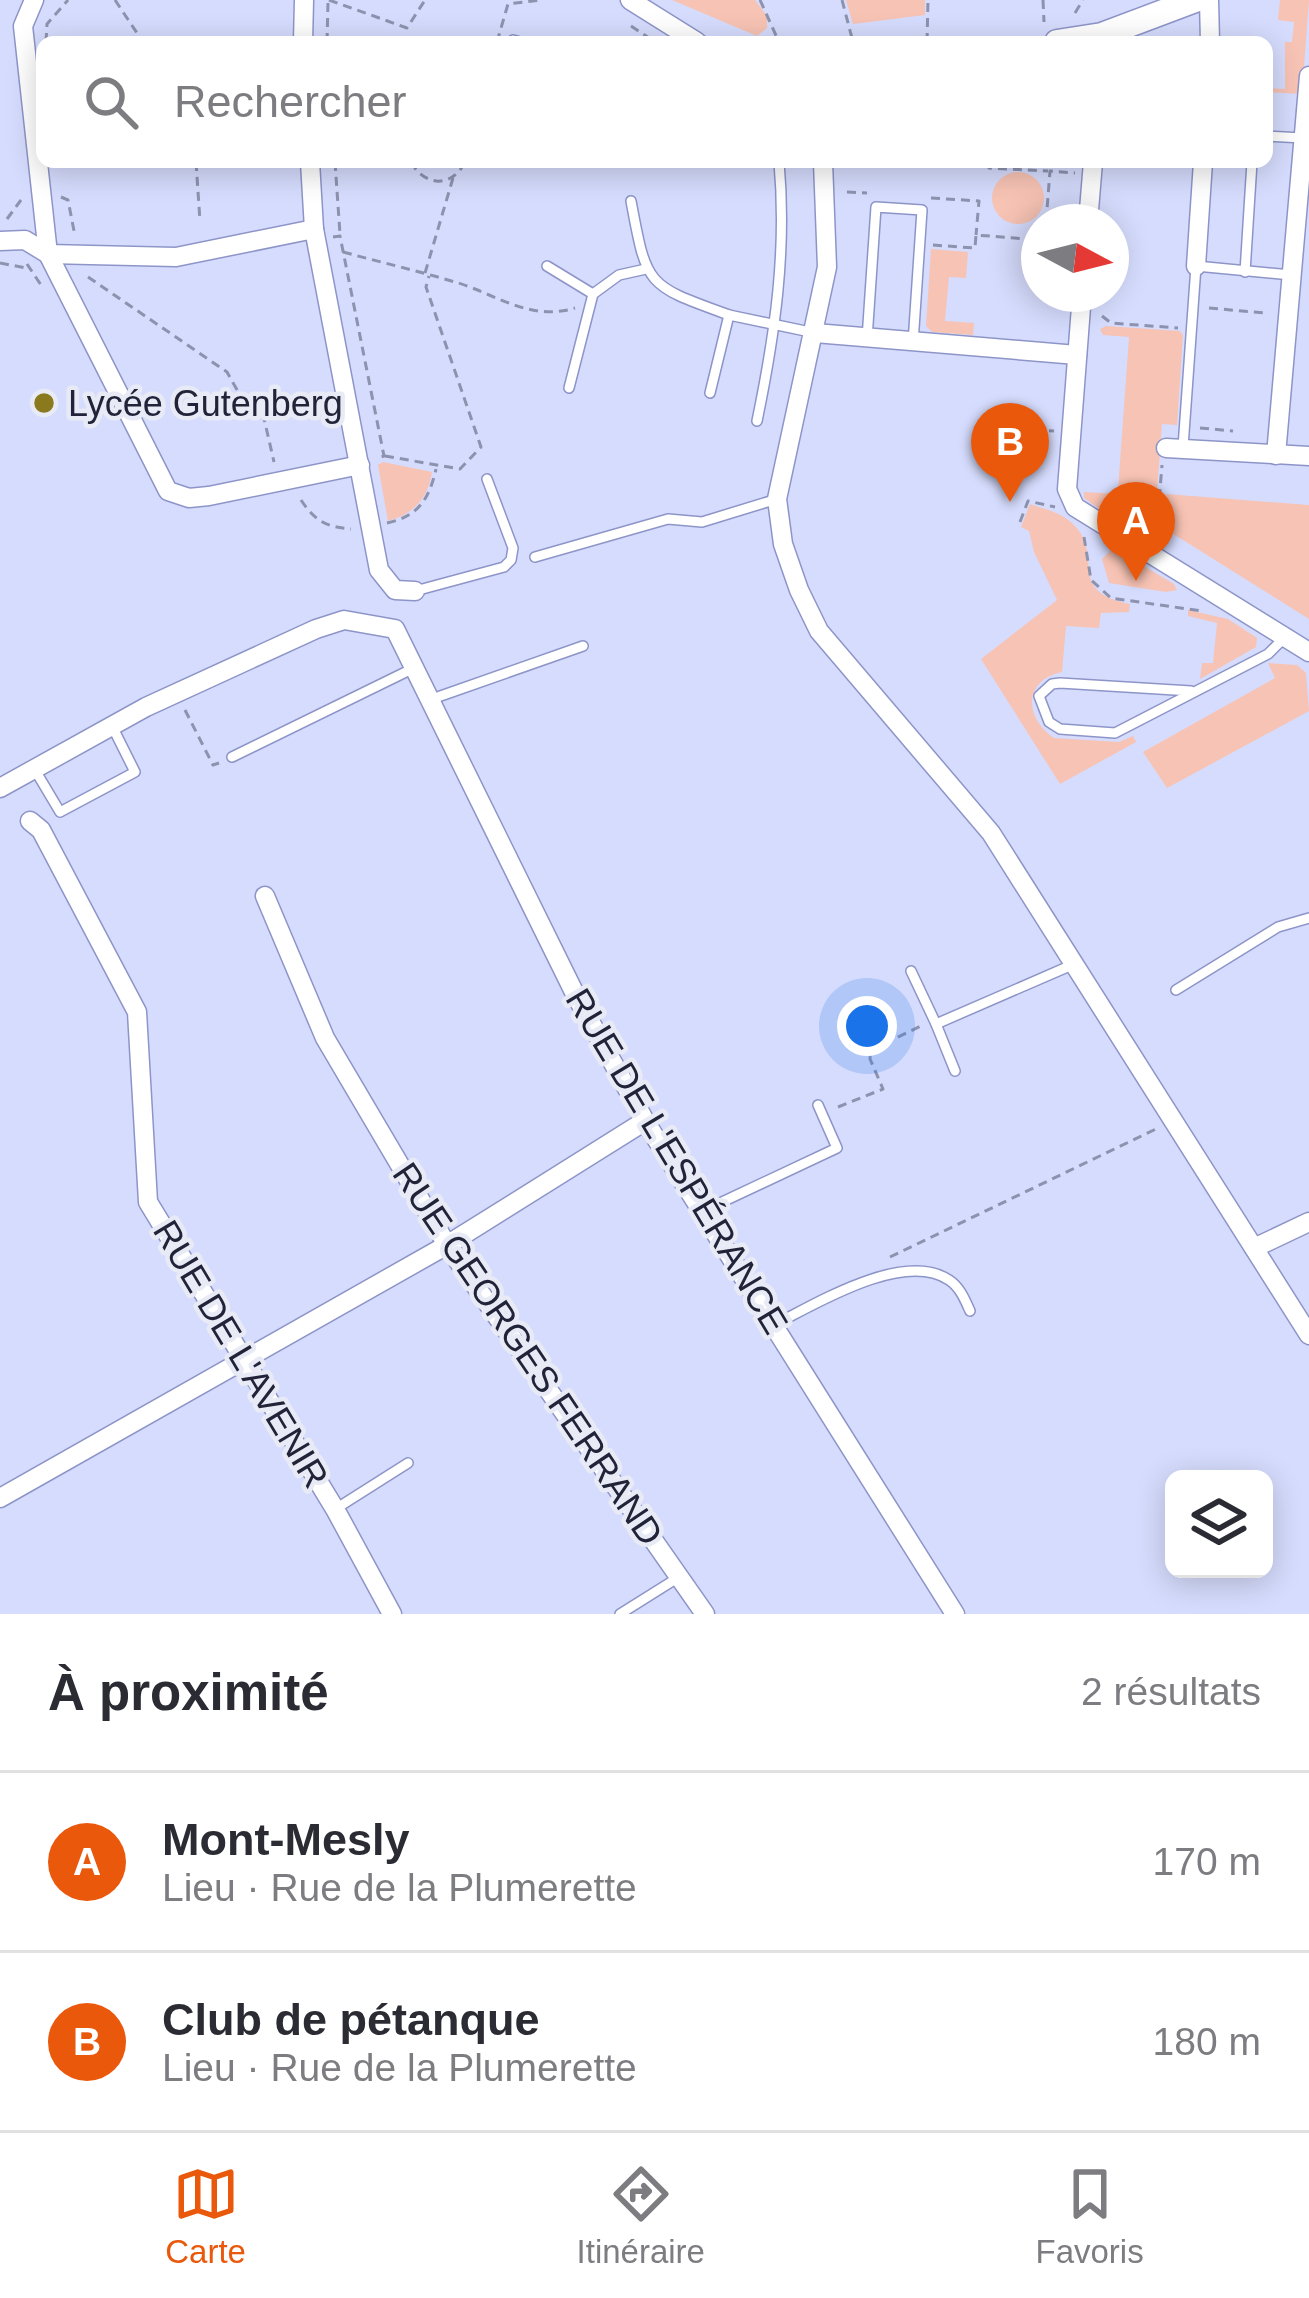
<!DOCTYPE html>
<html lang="fr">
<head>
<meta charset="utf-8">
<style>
	body { margin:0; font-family:Arial,sans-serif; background:#f7f7f7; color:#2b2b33 }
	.controls { position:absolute; right:36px; bottom:36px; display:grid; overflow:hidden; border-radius:18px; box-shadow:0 6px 30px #0003 }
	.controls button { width:108px; height:108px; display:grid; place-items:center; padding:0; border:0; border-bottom:3px solid #e1e1e2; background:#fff; color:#2b2b33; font:60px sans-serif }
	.compass { position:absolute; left:1021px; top:204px; width:108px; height:108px; border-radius:50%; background:#fff; box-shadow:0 6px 30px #0003; rotate:97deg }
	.you { position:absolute; left:867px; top:1026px; width:42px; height:42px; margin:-30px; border:9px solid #fff; border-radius:50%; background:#1a73e8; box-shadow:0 0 0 18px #1a73e833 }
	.badge { display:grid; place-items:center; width:78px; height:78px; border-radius:50%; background:#ea580c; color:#fff; font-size:39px; font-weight:700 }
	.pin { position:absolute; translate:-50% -99px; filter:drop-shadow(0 3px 6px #0008) }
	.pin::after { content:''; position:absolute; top:63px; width:42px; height:36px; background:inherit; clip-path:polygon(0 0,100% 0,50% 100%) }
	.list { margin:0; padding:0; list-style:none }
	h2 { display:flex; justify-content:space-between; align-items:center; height:156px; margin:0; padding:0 48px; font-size:51px }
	h2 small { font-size:39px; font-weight:400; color:#7c7c81 }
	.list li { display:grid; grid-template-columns:78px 1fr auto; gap:36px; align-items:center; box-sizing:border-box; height:180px; padding:0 48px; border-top:3px solid #e1e1e2 }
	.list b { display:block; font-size:45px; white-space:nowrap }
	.list p { margin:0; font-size:39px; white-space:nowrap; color:#7c7c81 }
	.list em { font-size:39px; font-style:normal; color:#7c7c81 }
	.icon { flex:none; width:66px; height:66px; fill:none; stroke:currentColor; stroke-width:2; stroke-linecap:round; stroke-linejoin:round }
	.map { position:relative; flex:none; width:1309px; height:1614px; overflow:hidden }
	.search { position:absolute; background:#fff; box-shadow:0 6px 30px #0003; left:36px; right:36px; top:36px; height:132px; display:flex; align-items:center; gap:30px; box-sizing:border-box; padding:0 42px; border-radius:18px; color:#7c7c81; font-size:45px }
	.sheet { height:516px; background:#fff }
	nav { display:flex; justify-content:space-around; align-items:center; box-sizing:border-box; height:168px; border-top:3px solid #e1e1e2; background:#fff; font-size:33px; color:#7c7c81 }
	nav a { display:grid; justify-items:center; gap:6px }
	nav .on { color:#ea580c }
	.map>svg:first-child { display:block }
</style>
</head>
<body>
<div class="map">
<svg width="1309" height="1614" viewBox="0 0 1309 1614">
	<rect width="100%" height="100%" fill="#d6dcfd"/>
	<g fill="#f7c3b4">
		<polygon points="672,0 755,0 767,16 767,28 757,36"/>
		<polygon points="846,0 925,0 925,15 853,24"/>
		<polygon points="1280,0 1309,0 1302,94 1267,92 1267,88 1285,89 1285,42 1292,42 1294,22 1278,20"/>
		<circle cx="1018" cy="198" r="26"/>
		<polygon points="931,249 968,252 966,278 949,277 945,321 974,323 973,335 932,332 926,326"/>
		<polygon points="1106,326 1180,331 1183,335 1177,425 1162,424 1156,505 1146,518 1110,497 1101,510 1084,498 1084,492 1117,494 1118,490 1129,337 1103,335 1100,329"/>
		<path d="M383,462l49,10c-4,26 -18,42 -44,49l-10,-56z"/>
		<polygon points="1166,494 1309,505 1309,619 1151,520"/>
		<path d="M1030,504c16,6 29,7 43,20 33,32 -9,67 57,80l-1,8 -28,1 -2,15 -33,-2 -4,46c-39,8 -38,46 -8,66l65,4 14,-6 3,6 -76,42 -79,-125 76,-59 -23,-48 -5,-21 -8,-4z"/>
		<polygon points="1113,548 1174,584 1177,590 1166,592 1109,583 1102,559"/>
		<polygon points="1188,610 1228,619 1257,638 1256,647 1200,679 1202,663 1213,663 1217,623 1188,616"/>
		<polygon points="1268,663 1297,665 1306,673 1309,711 1167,788 1143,752 1275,678"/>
	</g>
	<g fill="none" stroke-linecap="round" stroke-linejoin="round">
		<defs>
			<g id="lane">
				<polyline points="513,40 520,42"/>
				<polyline points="1267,136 1303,138"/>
				<path d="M631,201c16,86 15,84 98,114"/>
				<polyline points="547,266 593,294"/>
				<polyline points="1245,272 1252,162"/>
				<polyline points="867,339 876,207 922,210 913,343"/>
				<polyline points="569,388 593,294 619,275 646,269"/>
				<polyline points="710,393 729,315 815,333"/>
				<path d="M757,421c18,-87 30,-170 22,-259"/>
				<polyline points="1183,447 1196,266 1291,275"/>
				<polyline points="535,557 668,519 702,522 777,499"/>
				<polyline points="415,591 504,567 511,560 513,548 487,479"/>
				<polyline points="1191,691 1060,683 1052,684 1039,696 1049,722 1060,729 1115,733 1268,654 1284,638"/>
				<polyline points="432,699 583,646"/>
				<polyline points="232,757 416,667"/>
				<polyline points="35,770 60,812 135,772 112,726"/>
				<polyline points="911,971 936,1024"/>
				<polyline points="1176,990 1278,927 1309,918"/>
				<polyline points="955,1071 936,1024 1072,965"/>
				<polyline points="703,1211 837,1148 818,1105"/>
				<path d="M774,1325c43,-22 130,-75 175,-45 11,7 16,20 21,31"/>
				<polyline points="337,1508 408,1463"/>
				<polyline points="620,1614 679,1577"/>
			</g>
			<g id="street">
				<polyline points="34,0 23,26 48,254 168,491 189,498 209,496 360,465"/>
				<polyline points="630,0 697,42"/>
				<polyline points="1209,0 1210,42"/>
				<polyline points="303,42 304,0"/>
				<polyline points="310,162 314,229 379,570 395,590 415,591"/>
				<polyline points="823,162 827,267 777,499 783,544 799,590 819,631 991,833 1309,1335"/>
				<polyline points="1088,222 1093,162"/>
				<polyline points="0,241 25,240 48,254 176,257 314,229"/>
				<polyline points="1196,266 1203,162"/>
				<polyline points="1082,294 1067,489 1075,507 1309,652"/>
				<polyline points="815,333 1077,355"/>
				<polyline points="1166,448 1309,456"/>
				<polyline points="1276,455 1309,76"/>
				<polyline points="0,788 146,707 316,629 344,620 395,629 575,994 645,1121 955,1614"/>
				<polyline points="30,821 41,830 137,1012 148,1202 335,1509 392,1614"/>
				<polyline points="265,896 325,1038 447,1245 705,1614"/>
				<polyline points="1254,1248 1309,1222"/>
				<polyline points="0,1498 447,1245 645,1121"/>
			</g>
			<polyline id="secondary" points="1057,42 1102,35 1195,0"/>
		</defs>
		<use href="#lane" stroke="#8d95c8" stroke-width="12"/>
		<use href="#street" stroke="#8d95c8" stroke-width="21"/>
		<use href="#secondary" stroke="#8d95c8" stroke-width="27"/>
		<g stroke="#8d92ae" stroke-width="3" stroke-dasharray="9 6" stroke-linecap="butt">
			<polyline points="115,0 143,42"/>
			<polyline points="329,0 407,28 425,0"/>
			<polyline points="760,0 779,42"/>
			<polyline points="842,0 853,42"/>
			<polyline points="1043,0 1044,22"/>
			<polyline points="1075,13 1083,0"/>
			<polyline points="631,26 655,42"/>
			<polyline points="46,42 47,24 68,0"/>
			<polyline points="327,42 328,2"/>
			<polyline points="497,42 508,4 542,0"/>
			<polyline points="927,42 928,0"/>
			<polyline points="196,162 200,221"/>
			<polyline points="335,162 340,234"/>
			<path d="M411,162c14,25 41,26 54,0"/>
			<polyline points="990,162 989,168 1048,171"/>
			<polyline points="847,192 867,193"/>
			<polyline points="61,197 68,200 75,236"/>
			<polyline points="931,198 979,201 976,235"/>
			<polyline points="7,219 21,200"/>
			<polyline points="1046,222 1050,171 1075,173"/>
			<polyline points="333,237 340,236 384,456 379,458"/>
			<polyline points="933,245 975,248 976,235 1039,240"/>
			<path d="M343,252c37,10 75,19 112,30 41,12 75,40 120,26"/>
			<polyline points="0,263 26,268"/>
			<polyline points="27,264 41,285"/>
			<polyline points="425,273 453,178"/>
			<polyline points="88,277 227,372 245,404 263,414 274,462"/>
			<polyline points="1209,308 1265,313"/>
			<polyline points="1102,316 1111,323 1178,328"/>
			<polyline points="1200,428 1233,431"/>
			<polyline points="1034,430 1054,431"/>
			<polyline points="385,456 460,469 481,447 426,287 429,276"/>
			<path d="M301,500c14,21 25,27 50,29"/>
			<polyline points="1020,522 1028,501 1055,507"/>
			<path d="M387,523c32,-7 42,-24 49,-54"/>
			<polyline points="1145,524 1159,502 1162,465"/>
			<polyline points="1084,537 1091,580 1111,598 1202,611"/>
			<polyline points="185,710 213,765 219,763"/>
			<polyline points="838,1107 883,1089 870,1059 871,1050 921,1026"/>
			<polyline points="890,1257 1158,1128"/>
		</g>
		<use href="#lane" stroke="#fff" stroke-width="9"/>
		<use href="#street" stroke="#fff" stroke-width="18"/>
		<use href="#secondary" stroke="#fff" stroke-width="24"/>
	</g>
	<circle fill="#8b791d" stroke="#e8eaf5" stroke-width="4.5" cx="44" cy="403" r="12"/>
	<g text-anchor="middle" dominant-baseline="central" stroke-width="9" stroke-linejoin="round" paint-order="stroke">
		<g font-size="36" fill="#212439" stroke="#e8eaf5" text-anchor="start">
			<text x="68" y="403">Lycée Gutenberg</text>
		</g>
		<g font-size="36" fill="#212439" stroke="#e8eaf5">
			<text transform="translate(677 1161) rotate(59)">RUE DE L'ESPÉRANCE</text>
			<text transform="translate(241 1354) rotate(59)">RUE DE L'AVENIR</text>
			<text transform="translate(528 1354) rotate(56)">RUE GEORGES FERRAND</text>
		</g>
	</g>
</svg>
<div class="controls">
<button><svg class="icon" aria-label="layers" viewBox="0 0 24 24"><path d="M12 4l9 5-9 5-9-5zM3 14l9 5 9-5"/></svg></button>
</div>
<svg class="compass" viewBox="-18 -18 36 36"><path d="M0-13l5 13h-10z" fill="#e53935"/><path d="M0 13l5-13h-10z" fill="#7c7c81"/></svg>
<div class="you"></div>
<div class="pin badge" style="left:1136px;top:581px">A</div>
<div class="pin badge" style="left:1010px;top:502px">B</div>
<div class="search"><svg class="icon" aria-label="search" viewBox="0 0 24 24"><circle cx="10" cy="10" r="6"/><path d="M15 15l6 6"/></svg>Rechercher</div>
</div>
<section class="sheet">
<h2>À proximité<small>2 résultats</small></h2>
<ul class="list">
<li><span class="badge">A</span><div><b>Mont-Mesly</b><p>Lieu · Rue de la Plumerette</p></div><em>170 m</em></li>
<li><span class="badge">B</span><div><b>Club de pétanque</b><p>Lieu · Rue de la Plumerette</p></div><em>180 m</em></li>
</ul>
</section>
<nav>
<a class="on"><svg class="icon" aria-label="map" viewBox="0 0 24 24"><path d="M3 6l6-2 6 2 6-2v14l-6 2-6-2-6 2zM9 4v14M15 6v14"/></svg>Carte</a>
<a><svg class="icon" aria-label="directions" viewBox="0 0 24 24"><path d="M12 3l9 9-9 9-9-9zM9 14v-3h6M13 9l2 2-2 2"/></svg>Itinéraire</a>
<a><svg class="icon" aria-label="saved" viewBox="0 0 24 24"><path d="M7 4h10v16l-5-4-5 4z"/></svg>Favoris</a>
</nav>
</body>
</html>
